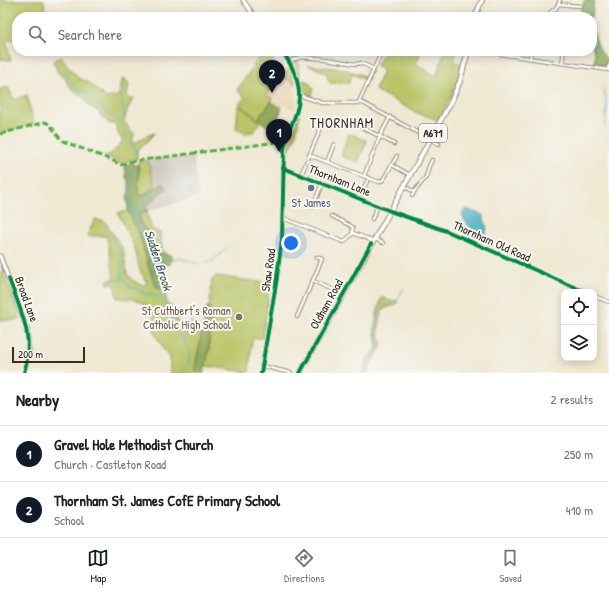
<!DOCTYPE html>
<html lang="en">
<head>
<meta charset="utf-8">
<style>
	body { margin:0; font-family:"Patrick Hand",sans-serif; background:#f6f6f6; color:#222 }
	.controls { position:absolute; right:12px; bottom:12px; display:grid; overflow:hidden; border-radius:8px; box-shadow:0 2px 10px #0003 }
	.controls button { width:36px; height:36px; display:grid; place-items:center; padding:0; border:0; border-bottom:1px solid #e0e0e0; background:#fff; color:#222; font:20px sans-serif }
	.scale { position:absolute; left:12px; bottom:10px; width:73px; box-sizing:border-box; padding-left:4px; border:2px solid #3b2a1e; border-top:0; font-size:11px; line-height:14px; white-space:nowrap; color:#3b2a1e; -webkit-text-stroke:3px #f6f6f2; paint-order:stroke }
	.you { position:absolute; left:291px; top:243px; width:14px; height:14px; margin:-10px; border:3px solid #fff; border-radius:50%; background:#1a73e8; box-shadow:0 0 0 6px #1a73e833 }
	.badge { display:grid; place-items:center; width:26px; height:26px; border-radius:50%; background:#111827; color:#fff; font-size:13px; font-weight:700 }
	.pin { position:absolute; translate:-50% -33px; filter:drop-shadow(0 1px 2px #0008) }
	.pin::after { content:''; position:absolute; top:21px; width:14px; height:12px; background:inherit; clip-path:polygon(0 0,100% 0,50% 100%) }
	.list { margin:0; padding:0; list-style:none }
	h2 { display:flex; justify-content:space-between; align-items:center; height:52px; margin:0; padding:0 16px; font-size:17px }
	h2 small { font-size:13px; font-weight:400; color:#767676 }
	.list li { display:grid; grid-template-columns:26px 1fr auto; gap:12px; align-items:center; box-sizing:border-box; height:56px; padding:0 16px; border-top:1px solid #e0e0e0 }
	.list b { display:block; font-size:15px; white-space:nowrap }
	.list p { margin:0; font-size:13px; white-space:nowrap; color:#767676 }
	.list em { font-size:13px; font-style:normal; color:#767676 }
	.icon { flex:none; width:22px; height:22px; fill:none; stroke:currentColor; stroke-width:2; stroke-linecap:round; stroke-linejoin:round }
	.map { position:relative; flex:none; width:609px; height:373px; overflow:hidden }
	.search { position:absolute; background:#fff; box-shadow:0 2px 10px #0003; left:12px; right:12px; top:12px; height:44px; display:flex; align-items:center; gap:10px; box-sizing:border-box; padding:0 14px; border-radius:16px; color:#767676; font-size:15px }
	.sheet { height:164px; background:#fff }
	nav { display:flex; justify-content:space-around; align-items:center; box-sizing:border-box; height:56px; border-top:1px solid #e0e0e0; background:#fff; font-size:11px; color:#767676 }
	nav a { display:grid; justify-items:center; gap:2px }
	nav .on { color:#111827 }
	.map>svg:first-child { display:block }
</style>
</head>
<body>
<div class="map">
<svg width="609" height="373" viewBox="0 0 609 373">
	<rect width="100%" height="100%" fill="#f6f6f2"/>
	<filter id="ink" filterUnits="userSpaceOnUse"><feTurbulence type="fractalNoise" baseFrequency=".025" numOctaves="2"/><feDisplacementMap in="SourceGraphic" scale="8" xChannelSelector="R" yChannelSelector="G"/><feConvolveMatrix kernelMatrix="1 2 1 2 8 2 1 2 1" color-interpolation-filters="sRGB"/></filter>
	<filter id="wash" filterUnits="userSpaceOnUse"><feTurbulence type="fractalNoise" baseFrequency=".012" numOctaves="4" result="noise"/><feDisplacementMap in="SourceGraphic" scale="16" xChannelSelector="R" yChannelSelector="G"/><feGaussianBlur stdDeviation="0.9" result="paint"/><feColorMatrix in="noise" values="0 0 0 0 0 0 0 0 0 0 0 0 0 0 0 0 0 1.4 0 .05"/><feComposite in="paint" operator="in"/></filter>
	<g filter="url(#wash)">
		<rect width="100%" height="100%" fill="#efe8d2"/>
		<polygon fill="#ead8ba" points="275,63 283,74 290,69 293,74 296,96 295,111 285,105 282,108 271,102 258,119 239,104"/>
		<polygon fill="#cac3b8" points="195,155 194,162 199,197 148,211 146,209 145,207 163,191 162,184 155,187 148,160"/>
		<g fill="#b9c567" stroke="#7a7842">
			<polygon points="0,0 44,0 46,17 17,17 17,39 6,40 11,60 0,59"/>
			<polygon points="264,51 279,51 272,61 283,74 290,69 295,84 281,75 267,95 273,99 258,119 239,104 245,97 237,90"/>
			<polygon points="384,51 417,51 420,54 416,64 436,76 445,52 457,51 454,62 463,64 451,97 438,120 417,113 375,90 383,70 376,67"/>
			<path d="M61,57l18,22 8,2 19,17 12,-2 5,-18 2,1 4,5 -2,11 2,4 5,-1 -6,10 -4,14 10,12 -2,8 4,1 8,-6 10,-4v1l-17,17v8l-10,2 -5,3 -18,-8c9,-1 14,-9 19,-16l-4,-5 -4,-11h-5l-8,-7 -4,-6 -9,-5 -3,-6 -5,-5 -7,-3 -7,-9 -2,-5 -7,-5 -5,-12z"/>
			<polygon points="298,59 298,65 300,65 299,76 302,81 308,81 313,89 312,97 310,95 302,92 299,76 293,62"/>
			<polygon points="308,65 343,69 369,77 368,81 352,74 349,83 330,83 326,73"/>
			<polygon points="8,87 14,100 27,95 34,124 0,133 0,89"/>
			<polygon points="240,106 260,122 254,132 248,132 246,134 236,129 238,107"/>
			<path d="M299,115c-1,17 -4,26 -13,40l2,-16z"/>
			<polygon points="348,135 354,135 367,141 358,162 341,156"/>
			<polygon points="148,160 155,187 144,195 140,196 138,193 139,170 138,162"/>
			<path d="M128,211c15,23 17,52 29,77h8l2,17 4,1 10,24c5,3 15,2 21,3l-8,40h-24v-16l-7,-8v-2l-8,-13 -2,-22c-14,-15 -16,-12 -36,-14l-3,-15 -6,1v-4l6,-1 -7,-43h-19v-2l7,-15 10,3 18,27 4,25 5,6 11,6 2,-1 2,-3 -7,-11 -6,-26 -16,-32z"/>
			<polygon points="146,211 152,229 160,233 163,253 161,255 155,255 149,233 141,224 139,215 141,212"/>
			<polygon points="3,271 18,312 20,320 0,320 0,272"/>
			<polygon points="216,276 259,282 268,285 269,289 263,338 254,338 252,340 249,372 205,366 209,349 209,337 212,326 209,308 212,280"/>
			<path d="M382,297l8,4h8l-2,4 -11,3 -3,3 -4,20 4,15 -2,3 -9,14 -4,10h-5l7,-17 8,-8c-4,-20 -2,-32 5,-51z"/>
		</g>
		<g fill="#92aa5c" stroke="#666a3d">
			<polygon points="585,0 594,0 592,17 580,17 581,8"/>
			<path d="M592,24c3,13 6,27 16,36l-2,6 -12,-2 1,-9 -3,-9z"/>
			<polygon points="271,102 282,108 273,131 258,119"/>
			<polygon points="133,162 134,165 138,165 139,170 138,193 140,196 144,195 162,184 164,185 167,189 163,191 145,207 148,211 141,212 139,215 141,224 149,233 155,255 161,255 163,253 170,255 172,259 170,264 162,265 165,288 157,288 152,277 141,238 128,211 127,198 129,191 129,184 126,177 125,166"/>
			<polygon points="207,306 209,308 212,326 209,337 209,349 204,373 194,373"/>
		</g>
		<path fill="#44b1c0" stroke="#406e6f" d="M466,209l17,6 4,13 -2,7 -1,1c-9,-3 -20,-13 -22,-22z"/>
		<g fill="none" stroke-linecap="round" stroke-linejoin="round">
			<g stroke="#44b1c0" stroke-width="1">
				<polyline points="589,17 590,0"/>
				<polyline points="592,35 598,51"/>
				<path d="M55,62l6,10 6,2c1,7 8,9 9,15l9,3 9,12 7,3 3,2 1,3 15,9"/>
				<path d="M124,81l-2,16 2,19 -4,5 3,8 3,2c1,11 -2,10 9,16l1,5 -1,3"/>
				<polyline points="604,89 607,108 605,126"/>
				<polyline points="136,167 135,171 132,174 133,181 128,197 130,201 131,212 135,217 142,237 146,240 152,266 153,278 159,288 161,298 166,309 170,313 173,330 184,339 188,351 190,355 188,365 184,370 185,373"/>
				<path d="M135,216c1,-11 21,-24 31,-28"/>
				<polyline points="111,237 120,251 122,277 130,287 135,288 146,295 150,293 160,298"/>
				<path d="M151,261l24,-1 4,-2c27,8 27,10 48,-10"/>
				<polyline points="112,281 123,278"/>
				<polyline points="191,323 199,326"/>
				<polyline points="184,339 194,314"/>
				<path d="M366,373l4,-10 10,-16 -4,-13 3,-20 4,-9c11,-1 16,-5 20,-16"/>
			</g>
		</g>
	</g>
	<g filter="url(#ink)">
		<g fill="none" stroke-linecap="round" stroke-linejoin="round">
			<defs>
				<g id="street">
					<polyline points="558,4 580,6"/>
					<polyline points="545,17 557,7 560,0"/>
					<polyline points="480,51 609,70"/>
					<polyline points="530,58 531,51"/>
					<polyline points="289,61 302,57 326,59 356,64 361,63 374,69"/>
					<polyline points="562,63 564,51"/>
					<polyline points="608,70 609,65"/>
					<polyline points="299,95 323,103 363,103 439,144"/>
					<polyline points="359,102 382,51"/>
					<polyline points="309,155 379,182 383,180 397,156"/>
					<polyline points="327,162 334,144"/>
					<polyline points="392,165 410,175"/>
					<polyline points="284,168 390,211 449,232 585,292"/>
					<polyline points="301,175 322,125 358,125 394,144"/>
					<polyline points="364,176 380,136 390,117"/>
					<polyline points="404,186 414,192 426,177 429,166 432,160"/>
					<polyline points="412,196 414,192"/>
					<polyline points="358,198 369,178"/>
					<polyline points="313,207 322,183"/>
					<polyline points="332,216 351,226 353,228 352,234 353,233 373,241"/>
					<polyline points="283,218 341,241 344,242 352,234"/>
					<polyline points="372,219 378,206"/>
					<polyline points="375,239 383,243"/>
					<polyline points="313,281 343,294"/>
					<polyline points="594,296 609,302"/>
					<polyline points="297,317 322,259 316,257"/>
					<polyline points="263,366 291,373"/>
				</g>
				<g id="secondary">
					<polyline points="243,0 255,17"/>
					<polyline points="0,256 27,330 29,351 24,373"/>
					<path d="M261,373l15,-89 6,-45 2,-90c2,-13 8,-24 12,-36 8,-22 -1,-44 -14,-62"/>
				</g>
				<g id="primary">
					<polyline points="475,17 482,0"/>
					<polyline points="300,373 451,102 460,81 468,51"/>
				</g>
			</defs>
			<use href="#street" stroke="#958978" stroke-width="4.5"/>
			<use href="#secondary" stroke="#958978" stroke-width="5.5"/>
			<use href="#primary" stroke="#958978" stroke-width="6"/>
			<use href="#street" stroke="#fff" stroke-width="2.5"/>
			<use href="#secondary" stroke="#fff" stroke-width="3.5"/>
			<use href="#primary" stroke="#fff" stroke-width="4"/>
			<path stroke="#55ab43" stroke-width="3" stroke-dasharray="6 3" stroke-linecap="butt" d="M0,134l45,-12c8,3 11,14 18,19 19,8 40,15 59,24l6,-3 157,-21"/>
			<defs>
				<g id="cycleway">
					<polyline points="283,168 390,211 449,232 585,292"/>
					<path d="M9,279c12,32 26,59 15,94"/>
					<path d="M261,373l15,-89 6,-45 2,-90c2,-13 8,-24 12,-36 8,-22 -1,-44 -14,-62"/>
					<polyline points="300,373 371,244"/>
				</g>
			</defs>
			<use href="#cycleway" stroke="#f6f6f2" stroke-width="6"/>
			<use href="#cycleway" stroke="#00873e" stroke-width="4"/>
		</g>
	</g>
	<circle fill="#6b7280" stroke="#f6f6f2" stroke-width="1.5" cx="311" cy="188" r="4"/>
	<circle fill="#8d6e63" stroke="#f6f6f2" stroke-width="1.5" cx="239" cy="317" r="4"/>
	<g text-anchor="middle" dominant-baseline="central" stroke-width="4" stroke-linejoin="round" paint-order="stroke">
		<rect fill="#f6f6f2" stroke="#73675e" stroke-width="1" x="419" y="124" width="28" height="18" rx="3"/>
		<g font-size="11" font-weight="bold" fill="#3b2a1e">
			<text x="433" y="133">A671</text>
		</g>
		<g font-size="12" fill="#3b2a1e" stroke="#f6f6f2">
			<text transform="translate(340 180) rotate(22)">Thornham Lane</text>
			<text transform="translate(492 241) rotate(24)">Thornham Old Road</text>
			<text transform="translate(268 270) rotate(-82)">Shaw Road</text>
			<text transform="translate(27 299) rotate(70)">Broad Lane</text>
			<text transform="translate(326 304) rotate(-61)">Oldham Road</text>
		</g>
		<g font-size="12" fill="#5b616d" stroke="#f6f6f2">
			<text x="311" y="202">St James</text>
		</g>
		<g font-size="12" fill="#785e54" stroke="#f6f6f2" text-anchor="end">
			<text x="231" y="310">St Cuthbert's Roman<tspan x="231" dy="14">Catholic High School</tspan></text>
		</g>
		<g font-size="13" font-style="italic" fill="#3e5957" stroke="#f6f6f2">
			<text transform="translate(159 260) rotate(72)">Sudden Brook</text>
		</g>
		<g font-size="14" letter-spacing="1" fill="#3b2a1e" stroke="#f6f6f2">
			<text x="342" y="122">THORNHAM</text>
		</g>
	</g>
</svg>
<div class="controls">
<button><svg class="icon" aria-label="locate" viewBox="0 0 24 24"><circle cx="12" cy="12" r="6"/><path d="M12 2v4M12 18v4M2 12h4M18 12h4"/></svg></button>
<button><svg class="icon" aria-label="layers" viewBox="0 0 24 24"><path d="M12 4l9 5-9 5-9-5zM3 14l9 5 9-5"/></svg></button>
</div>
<div class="scale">200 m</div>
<div class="you"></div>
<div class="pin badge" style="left:279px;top:152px">1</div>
<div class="pin badge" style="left:272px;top:93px">2</div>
<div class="search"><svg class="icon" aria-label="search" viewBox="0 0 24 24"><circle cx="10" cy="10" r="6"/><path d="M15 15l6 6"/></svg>Search here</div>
</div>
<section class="sheet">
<h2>Nearby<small>2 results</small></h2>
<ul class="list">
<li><span class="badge">1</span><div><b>Gravel Hole Methodist Church</b><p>Church · Castleton Road</p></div><em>250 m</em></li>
<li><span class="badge">2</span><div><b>Thornham St. James CofE Primary School</b><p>School</p></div><em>410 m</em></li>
</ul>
</section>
<nav>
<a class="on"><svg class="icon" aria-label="map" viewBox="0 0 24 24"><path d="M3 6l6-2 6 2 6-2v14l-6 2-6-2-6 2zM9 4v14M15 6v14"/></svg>Map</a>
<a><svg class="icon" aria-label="directions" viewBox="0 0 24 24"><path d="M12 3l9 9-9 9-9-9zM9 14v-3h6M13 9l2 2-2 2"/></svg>Directions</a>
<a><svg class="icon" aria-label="saved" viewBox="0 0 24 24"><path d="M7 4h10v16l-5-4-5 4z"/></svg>Saved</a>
</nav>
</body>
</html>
